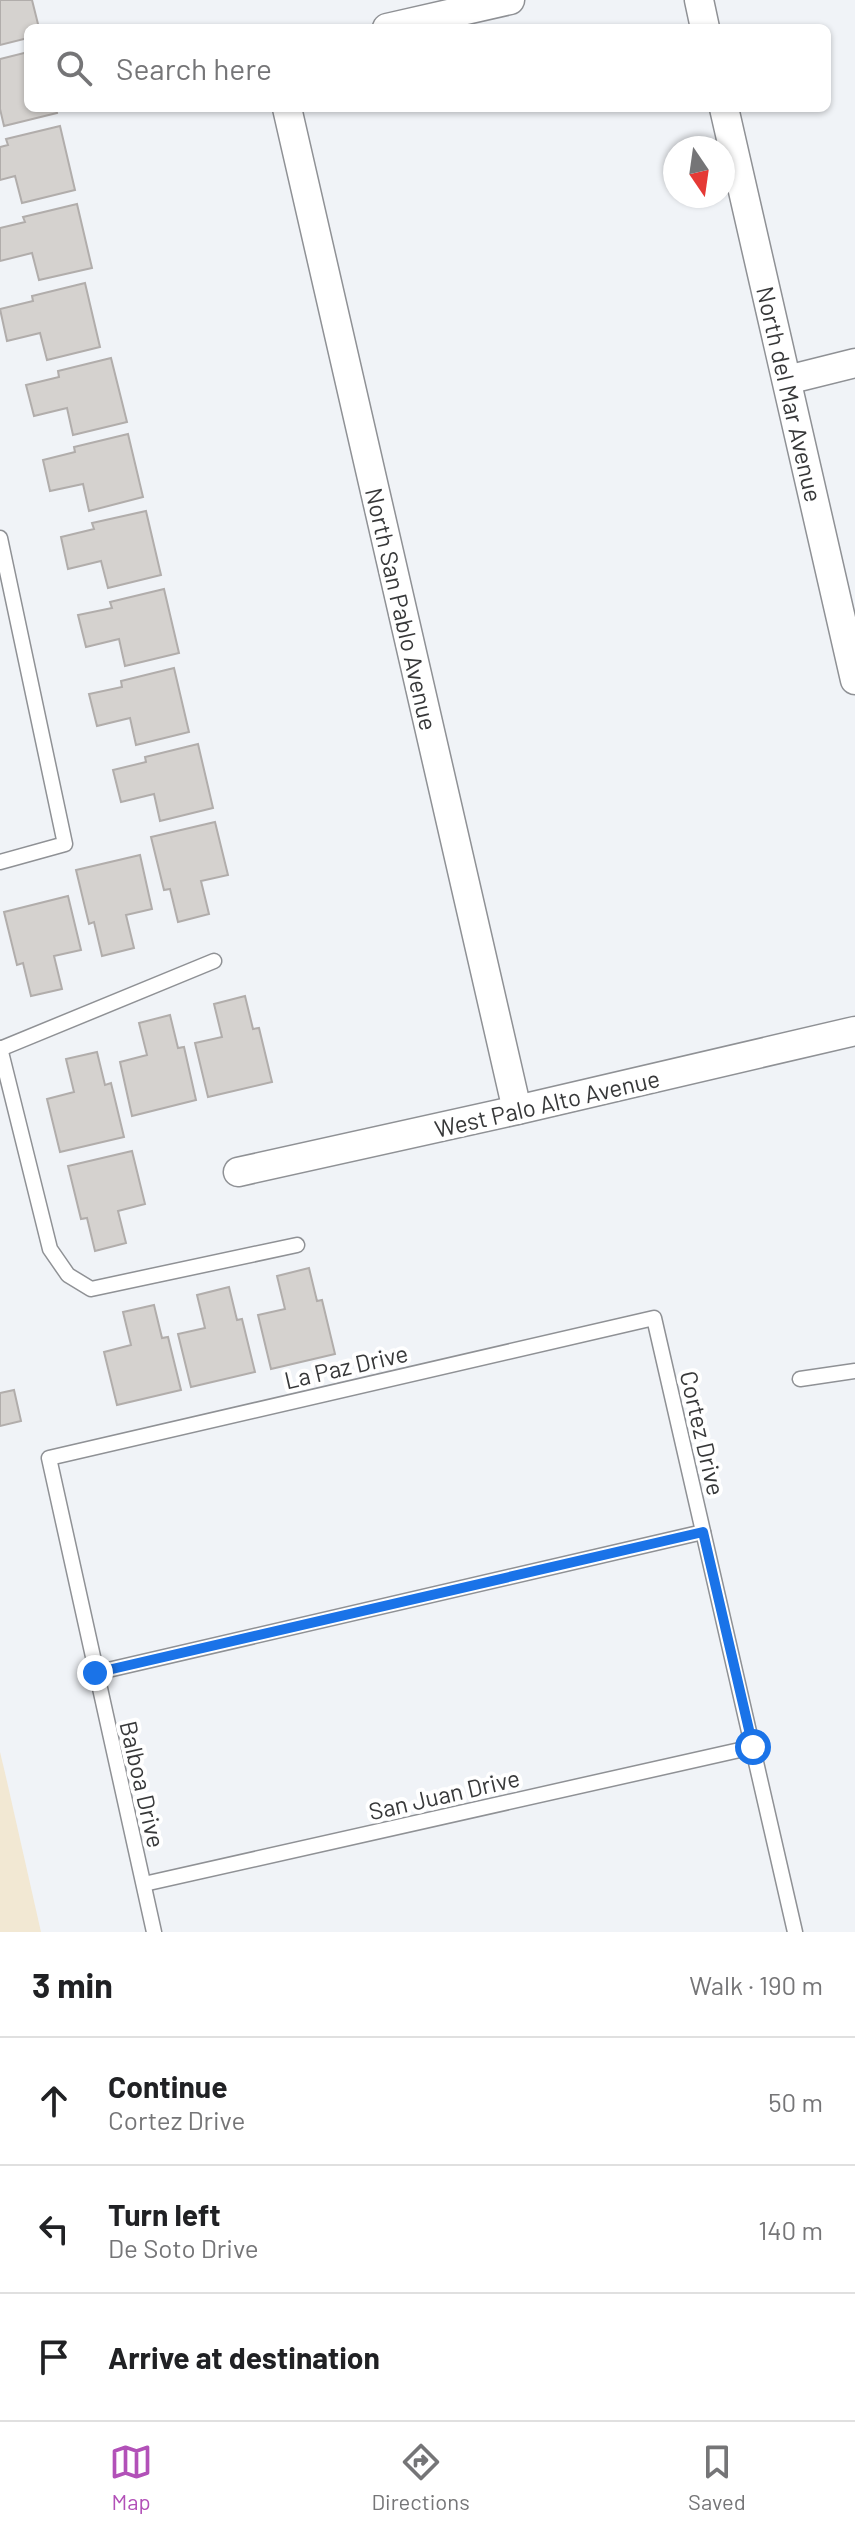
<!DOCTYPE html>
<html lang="en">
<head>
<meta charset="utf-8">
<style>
	body { margin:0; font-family:Barlow,sans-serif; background:#f2f2f2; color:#202124 }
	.compass { position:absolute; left:663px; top:136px; width:72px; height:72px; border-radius:50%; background:#fff; box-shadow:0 2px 6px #0004; rotate:167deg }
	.stop { position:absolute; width:24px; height:24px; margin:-18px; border:6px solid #1a73e8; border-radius:50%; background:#fff }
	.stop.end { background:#1a73e8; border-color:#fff; box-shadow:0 2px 8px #0008 }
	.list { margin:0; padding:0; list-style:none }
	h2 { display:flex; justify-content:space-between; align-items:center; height:104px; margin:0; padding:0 32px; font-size:34px }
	h2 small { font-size:26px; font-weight:400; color:#757577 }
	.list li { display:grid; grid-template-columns:52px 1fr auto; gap:24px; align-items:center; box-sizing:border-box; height:128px; padding:0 32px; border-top:2px solid #e0e0e0 }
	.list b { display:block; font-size:30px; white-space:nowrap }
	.list p { margin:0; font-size:26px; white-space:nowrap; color:#757577 }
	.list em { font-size:26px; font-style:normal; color:#757577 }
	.icon { flex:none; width:44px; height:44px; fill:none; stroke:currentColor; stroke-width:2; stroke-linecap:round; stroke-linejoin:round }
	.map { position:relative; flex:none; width:855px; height:1932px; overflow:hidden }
	.search { position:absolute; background:#fff; box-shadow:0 2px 6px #0004; left:24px; right:24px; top:24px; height:88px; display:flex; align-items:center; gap:20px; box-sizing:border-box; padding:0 28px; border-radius:12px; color:#757577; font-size:30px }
	.sheet { height:488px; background:#fff }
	nav { display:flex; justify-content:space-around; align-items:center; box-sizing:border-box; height:112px; border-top:2px solid #e0e0e0; background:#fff; font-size:22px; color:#757577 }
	nav a { display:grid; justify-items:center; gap:4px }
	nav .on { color:#b251b8 }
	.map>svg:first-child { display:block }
</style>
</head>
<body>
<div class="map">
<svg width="855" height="1932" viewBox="0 0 855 1932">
	<rect width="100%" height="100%" fill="#f0f3f7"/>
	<polygon fill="#f2e8d3" points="0,1752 6,1777 41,1932 0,1932"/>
	<g fill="#d5d2cf" stroke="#b1adab" stroke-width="2">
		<polygon points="0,0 32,0 39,28 28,28 28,38 0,45"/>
		<polygon points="28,52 28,108 56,108 57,113 4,126 0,109 0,59"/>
		<polygon points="60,126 75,190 22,203 15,176 0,180 0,147 8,145 6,139"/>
		<polygon points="77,204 92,268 39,280 32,253 0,261 0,228 25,222 23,217"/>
		<polygon points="85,283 100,347 47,360 40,333 7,341 0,309 33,301 32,296"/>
		<polygon points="111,358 127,422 73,435 67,408 34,416 26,385 59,377 58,371"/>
		<polygon points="128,434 143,497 89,511 83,484 50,491 43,460 75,452 74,447"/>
		<polygon points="146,511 161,575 108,588 101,561 68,569 61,537 94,529 92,523"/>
		<polygon points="164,589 179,653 125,666 119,639 86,647 78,615 112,608 110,602"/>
		<polygon points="174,668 189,732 136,745 130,718 97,726 89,694 122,687 121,681"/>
		<polygon points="198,744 213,808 160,821 154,794 121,802 113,770 146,762 145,757"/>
		<polygon points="215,822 228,875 201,881 209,914 178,922 170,889 164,890 151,837"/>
		<polygon points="140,855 152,909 126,915 134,948 102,956 94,922 89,924 76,870"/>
		<polygon points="68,896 81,950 54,956 62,989 31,996 23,963 17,965 4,912"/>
		<polygon points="245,996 253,1029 259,1028 272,1082 208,1097 195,1043 222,1037 214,1004"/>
		<polygon points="170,1015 178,1048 184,1047 196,1100 132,1116 120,1062 147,1055 139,1023"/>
		<polygon points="97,1052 105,1085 111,1083 124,1137 60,1152 47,1099 74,1092 66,1059"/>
		<polygon points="132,1151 145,1204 118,1211 126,1243 95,1251 87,1218 81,1219 68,1166"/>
		<polygon points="309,1268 317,1301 322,1300 335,1354 271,1369 258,1315 285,1309 277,1276"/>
		<polygon points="229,1287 237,1320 242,1319 255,1372 191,1387 178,1334 205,1328 197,1295"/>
		<polygon points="154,1305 162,1338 168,1337 181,1390 117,1405 104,1352 131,1345 123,1312"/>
		<polygon points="14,1390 21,1421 0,1426 0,1393"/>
	</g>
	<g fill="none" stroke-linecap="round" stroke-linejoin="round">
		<defs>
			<g id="lane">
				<polyline points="0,538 65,844 0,862"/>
				<polyline points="0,1048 50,1249 68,1275 91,1289 297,1245"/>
				<polyline points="0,1049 214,961"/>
				<polyline points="800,1379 855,1371"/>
				<polyline points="95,1673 703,1532"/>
				<polyline points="144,1884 753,1747"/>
				<polyline points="154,1932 49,1458 654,1318 795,1932"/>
			</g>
			<g id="street">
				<polyline points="699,0 705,28"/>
				<polyline points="387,28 510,0"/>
				<polyline points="287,108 517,1110"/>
				<polyline points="724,108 855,680"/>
				<polyline points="787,380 855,363"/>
				<polyline points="238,1172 517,1110 855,1031"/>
			</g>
		</defs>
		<use href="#lane" stroke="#8f9195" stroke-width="17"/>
		<use href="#street" stroke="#8f9195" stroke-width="31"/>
		<use href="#lane" stroke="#fff" stroke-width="14"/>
		<use href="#street" stroke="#fff" stroke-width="28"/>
	</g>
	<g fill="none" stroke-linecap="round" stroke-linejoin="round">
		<polyline stroke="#1a73e8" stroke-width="10" points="95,1673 703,1532 753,1747"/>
	</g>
	<g text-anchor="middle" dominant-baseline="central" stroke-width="8" stroke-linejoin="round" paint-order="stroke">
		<g font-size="24" fill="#373839" stroke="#fff">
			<text transform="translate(790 394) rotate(77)">North del Mar Avenue</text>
			<text transform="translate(402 609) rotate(77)">North San Pablo Avenue</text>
			<text transform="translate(547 1103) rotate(-13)">West Palo Alto Avenue</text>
			<text transform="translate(346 1366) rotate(-13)">La Paz Drive</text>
			<text transform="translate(703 1433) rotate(77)">Cortez Drive</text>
			<text transform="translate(143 1784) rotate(77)">Balboa Drive</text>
			<text transform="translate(444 1794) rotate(-13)">San Juan Drive</text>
		</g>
	</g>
</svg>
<svg class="compass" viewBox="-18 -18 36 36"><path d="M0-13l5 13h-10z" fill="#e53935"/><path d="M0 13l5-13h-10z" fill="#757577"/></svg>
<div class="stop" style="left:753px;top:1747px"></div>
<div class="stop end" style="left:95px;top:1673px"></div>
<div class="search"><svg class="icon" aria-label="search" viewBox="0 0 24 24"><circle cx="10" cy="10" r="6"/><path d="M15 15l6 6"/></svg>Search here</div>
</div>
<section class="sheet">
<h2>3 min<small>Walk · 190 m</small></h2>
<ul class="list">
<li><svg class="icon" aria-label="ahead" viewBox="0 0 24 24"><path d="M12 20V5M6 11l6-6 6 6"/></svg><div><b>Continue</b><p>Cortez Drive</p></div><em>50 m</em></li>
<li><svg class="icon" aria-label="left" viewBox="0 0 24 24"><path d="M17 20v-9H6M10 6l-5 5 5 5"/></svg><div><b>Turn left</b><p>De Soto Drive</p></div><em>140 m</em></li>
<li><svg class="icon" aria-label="arrive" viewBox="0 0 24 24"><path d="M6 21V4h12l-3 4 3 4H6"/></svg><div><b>Arrive at destination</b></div></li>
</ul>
</section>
<nav>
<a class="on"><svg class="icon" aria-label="map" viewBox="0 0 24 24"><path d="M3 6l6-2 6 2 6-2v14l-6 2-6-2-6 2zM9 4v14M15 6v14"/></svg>Map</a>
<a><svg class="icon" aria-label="directions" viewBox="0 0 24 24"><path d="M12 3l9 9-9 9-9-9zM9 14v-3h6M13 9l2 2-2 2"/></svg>Directions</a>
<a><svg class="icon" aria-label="saved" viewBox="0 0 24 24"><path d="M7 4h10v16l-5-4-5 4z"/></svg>Saved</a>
</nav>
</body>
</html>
